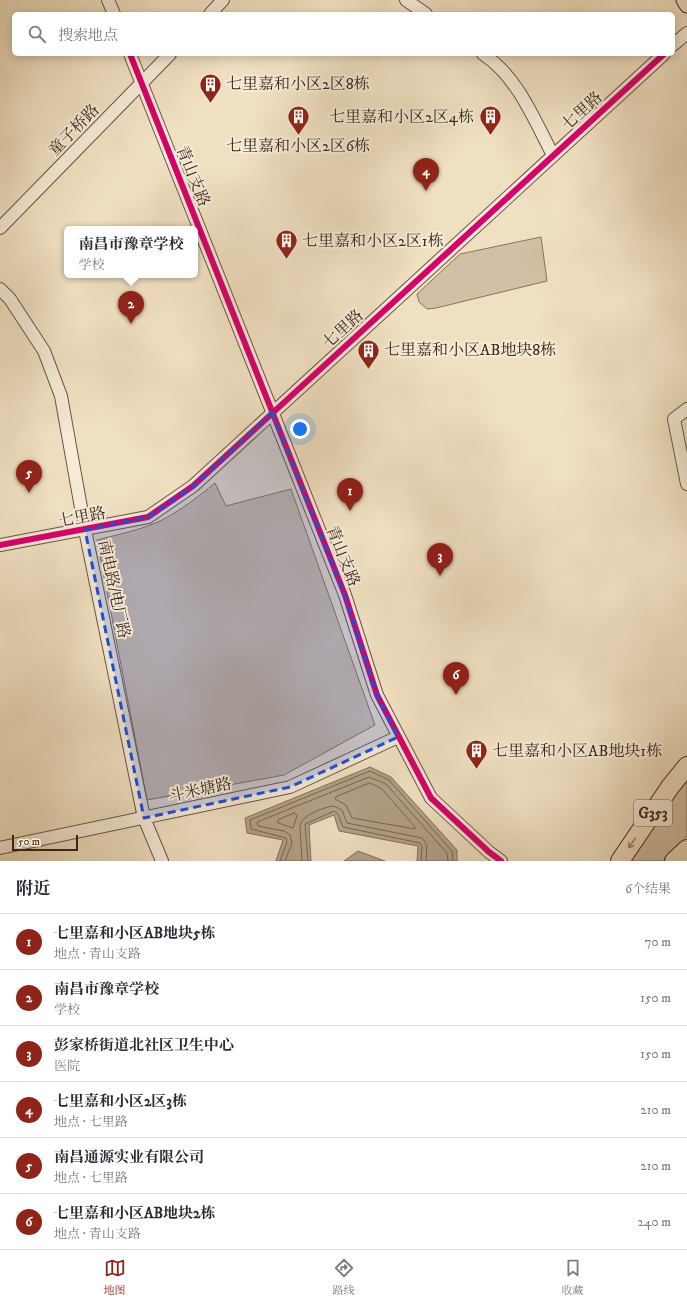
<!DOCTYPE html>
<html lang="zh">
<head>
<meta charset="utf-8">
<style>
	body { margin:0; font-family:"IM FELL DW Pica","Noto Serif SC",serif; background:#f2f2f3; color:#2b2b33 }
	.scale { position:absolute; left:12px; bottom:10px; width:66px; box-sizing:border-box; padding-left:4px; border:2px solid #3e261b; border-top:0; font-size:11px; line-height:14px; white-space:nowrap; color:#3e261b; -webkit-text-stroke:3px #f5ebd7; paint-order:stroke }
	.you { position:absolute; left:300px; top:429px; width:14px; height:14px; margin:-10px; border:3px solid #fff; border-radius:50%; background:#1a73e8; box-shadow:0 0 0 6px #1a73e833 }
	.badge { display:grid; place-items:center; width:26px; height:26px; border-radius:50%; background:#8f2418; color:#fff; font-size:13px; font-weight:700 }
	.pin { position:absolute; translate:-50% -33px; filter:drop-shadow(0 1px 2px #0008) }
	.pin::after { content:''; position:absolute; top:21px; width:14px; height:12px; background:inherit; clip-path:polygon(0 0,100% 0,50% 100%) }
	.popup { position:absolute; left:64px; top:226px; width:134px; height:52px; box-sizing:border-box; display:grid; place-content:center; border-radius:6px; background:#fff; filter:drop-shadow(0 1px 3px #0005); font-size:13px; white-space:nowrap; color:#7c7c81 }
	.popup b { font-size:15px; color:#2b2b33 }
	.popup::after { content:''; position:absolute; left:50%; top:100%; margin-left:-8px; border:8px solid transparent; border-top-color:#fff }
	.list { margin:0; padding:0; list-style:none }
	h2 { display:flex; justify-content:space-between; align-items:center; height:52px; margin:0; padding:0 16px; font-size:17px }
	h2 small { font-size:13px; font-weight:400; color:#7c7c81 }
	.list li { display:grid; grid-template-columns:26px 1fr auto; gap:12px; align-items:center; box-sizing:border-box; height:56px; padding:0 16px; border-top:1px solid #e1e1e2 }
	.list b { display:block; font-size:15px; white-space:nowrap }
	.list p { margin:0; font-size:13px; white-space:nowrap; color:#7c7c81 }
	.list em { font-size:13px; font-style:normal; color:#7c7c81 }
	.icon { flex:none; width:22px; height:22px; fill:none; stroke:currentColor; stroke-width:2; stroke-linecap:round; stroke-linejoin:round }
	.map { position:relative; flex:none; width:687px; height:861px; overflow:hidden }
	.search { position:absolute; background:#fff; box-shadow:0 2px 10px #0003; left:12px; right:12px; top:12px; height:44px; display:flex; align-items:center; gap:10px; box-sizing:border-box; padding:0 14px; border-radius:6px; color:#7c7c81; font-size:15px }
	.sheet { height:388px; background:#fff }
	nav { display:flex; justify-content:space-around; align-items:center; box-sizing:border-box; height:56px; border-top:1px solid #e1e1e2; background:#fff; font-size:11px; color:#7c7c81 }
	nav a { display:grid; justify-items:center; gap:2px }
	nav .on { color:#8f2418 }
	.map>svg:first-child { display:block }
</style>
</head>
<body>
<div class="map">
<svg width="687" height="861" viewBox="0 0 687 861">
	<rect width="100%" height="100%" fill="#f0e0c2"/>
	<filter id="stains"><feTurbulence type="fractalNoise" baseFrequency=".005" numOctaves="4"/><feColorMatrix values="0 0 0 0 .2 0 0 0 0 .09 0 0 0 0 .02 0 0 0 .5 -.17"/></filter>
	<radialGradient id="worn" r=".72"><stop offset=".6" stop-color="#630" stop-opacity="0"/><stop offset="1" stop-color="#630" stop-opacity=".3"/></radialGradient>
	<g fill="#d2c0a6" stroke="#887360">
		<polygon points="541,237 547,281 436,308 427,309 419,302 417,294 460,254"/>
		<path d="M215,483l11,23 65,-17 84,236 -91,50 -137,25 -50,-260c22,-6 45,-10 65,-20 19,-10 36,-23 53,-37z"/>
		<polygon points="687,776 687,836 663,861 627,861"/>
	</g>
	<g fill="#b3a189" stroke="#84705d">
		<polygon points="370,767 391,777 457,850 457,861 417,861 418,846 339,831 334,815 309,825 311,861 276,861 283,840 247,833 245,818"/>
		<polygon points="358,851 385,861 344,861"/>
	</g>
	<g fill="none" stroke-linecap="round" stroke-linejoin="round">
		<g stroke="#786452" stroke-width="1">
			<polygon points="370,783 382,789 415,827 415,829 352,818 346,805 335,799 336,797"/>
			<polygon points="295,813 297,816 293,828 278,823 278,820"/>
			<polyline points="280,861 287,842 286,838 251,829 250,820 370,771 389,780 452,851 453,861"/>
			<polyline points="285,861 292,843 290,835 284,831 258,826 257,822 369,777 386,784 447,853 448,861"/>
			<path d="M302,861l-2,-35c2,-11 24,-19 34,-20l8,4 5,13 75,15 5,7 -1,16"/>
			<polyline points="308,861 305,824 334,811 338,814 343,827 420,843 422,847 421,861"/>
		</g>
		<defs>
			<g id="minor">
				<polyline points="108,0 114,14"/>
				<polyline points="406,0 426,14"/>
				<polyline points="210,14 223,0"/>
				<polyline points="673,45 687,33"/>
				<polyline points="130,54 345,595 377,695 431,798 489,852 501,861"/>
				<path d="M483,54c35,23 51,66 70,101"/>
				<polyline points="0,228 170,54"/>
				<polyline points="0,289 10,299 44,351 61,396 85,530 144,818 162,861"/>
				<polyline points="687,409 674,419 687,484"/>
				<polyline points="0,545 148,517 193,486 664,54"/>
				<polyline points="0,848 290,787 398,737"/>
			</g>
			<polyline id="major" points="684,0 687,5"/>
			<g id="highway">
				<polyline points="620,861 670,787 687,766"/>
				<polyline points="674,861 687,849"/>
			</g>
		</defs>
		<use href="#minor" stroke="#6a5445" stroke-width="14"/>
		<use href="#major" stroke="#3e261b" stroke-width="17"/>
		<use href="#highway" stroke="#3e261b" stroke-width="20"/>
		<use href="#minor" stroke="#f5ebd7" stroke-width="12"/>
		<use href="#major" stroke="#f0e0c2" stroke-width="15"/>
		<use href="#highway" stroke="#f0e0c2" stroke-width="18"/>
		<defs>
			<g id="cycleway">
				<polyline points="130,54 345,595 377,695 431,798 489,852 501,861"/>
				<polyline points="0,545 148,517 193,486 664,54"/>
			</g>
		</defs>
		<use href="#cycleway" stroke="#f5ebd7" stroke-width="8"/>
		<use href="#cycleway" stroke="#d6006c" stroke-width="6"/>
	</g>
	<defs><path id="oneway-shaft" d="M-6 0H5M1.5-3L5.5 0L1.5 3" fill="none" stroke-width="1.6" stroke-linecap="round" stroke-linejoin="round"/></defs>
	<use stroke="#97836e" href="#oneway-shaft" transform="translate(632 843) rotate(123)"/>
	<path fill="#1d4ed8" fill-opacity="0.2" stroke="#1d4ed8" stroke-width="3" stroke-dasharray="8 5" stroke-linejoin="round" d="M272,412l73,183 32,100 21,42 -108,50 -146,31 -59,-288 63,-13 45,-31z"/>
	<defs>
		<symbol id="building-pin" viewBox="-11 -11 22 30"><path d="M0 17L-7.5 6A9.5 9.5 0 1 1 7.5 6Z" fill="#8f2418" stroke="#f5ebd7"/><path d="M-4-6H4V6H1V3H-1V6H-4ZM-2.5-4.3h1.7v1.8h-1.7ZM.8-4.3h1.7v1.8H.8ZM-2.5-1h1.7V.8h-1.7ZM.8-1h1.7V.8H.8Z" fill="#fff"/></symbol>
	</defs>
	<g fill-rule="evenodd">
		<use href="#building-pin" x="198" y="72" width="25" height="34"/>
		<use href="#building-pin" x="286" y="104" width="25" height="34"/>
		<use href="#building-pin" x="478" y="104" width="25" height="34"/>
		<use href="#building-pin" x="274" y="228" width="25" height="34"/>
		<use href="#building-pin" x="356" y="338" width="25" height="34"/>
		<use href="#building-pin" x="464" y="738" width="25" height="34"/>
	</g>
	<g text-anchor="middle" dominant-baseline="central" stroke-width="4" stroke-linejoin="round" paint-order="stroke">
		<rect fill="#f5ebd7" stroke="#756153" stroke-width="1" x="634" y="800" width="38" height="26" rx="3"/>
		<g font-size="15" font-weight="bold" fill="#3e261b">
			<text x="653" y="813">G353</text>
		</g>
		<g font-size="16" fill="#3e261b" stroke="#f5ebd7" text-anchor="start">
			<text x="226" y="84">七里嘉和小区2区8栋</text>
			<text x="474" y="117" text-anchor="end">七里嘉和小区2区4栋</text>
			<text x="298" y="146" text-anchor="middle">七里嘉和小区2区6栋</text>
			<text x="302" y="241">七里嘉和小区2区1栋</text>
			<text x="384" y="350">七里嘉和小区AB地块8栋</text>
			<text x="492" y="751">七里嘉和小区AB地块1栋</text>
		</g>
		<g font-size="16" fill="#3e261b" stroke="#f5ebd7">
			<text transform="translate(582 111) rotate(-42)">七里路</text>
			<text transform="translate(74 130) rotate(-46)">童子桥路</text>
			<text transform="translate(193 176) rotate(68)">青山支路</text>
			<text transform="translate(343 329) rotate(-42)">七里路</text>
			<text transform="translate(82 517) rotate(-11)">七里路</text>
			<text transform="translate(343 556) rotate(68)">青山支路</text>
			<text transform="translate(114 589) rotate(78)">南电路/电厂路</text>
			<text transform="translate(200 790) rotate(-12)">斗米塘路</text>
		</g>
	</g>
	<rect width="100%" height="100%" filter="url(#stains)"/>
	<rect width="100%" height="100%" fill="url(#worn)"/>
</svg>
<div class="scale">50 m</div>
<div class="you"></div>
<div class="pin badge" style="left:350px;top:511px">1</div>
<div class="pin badge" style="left:131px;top:324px">2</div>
<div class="popup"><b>南昌市豫章学校</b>学校</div>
<div class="pin badge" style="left:440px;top:576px">3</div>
<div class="pin badge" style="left:426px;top:191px">4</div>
<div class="pin badge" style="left:29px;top:493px">5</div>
<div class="pin badge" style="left:456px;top:695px">6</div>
<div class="search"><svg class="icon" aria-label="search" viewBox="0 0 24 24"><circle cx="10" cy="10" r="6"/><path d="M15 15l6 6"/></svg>搜索地点</div>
</div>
<section class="sheet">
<h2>附近<small>6个结果</small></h2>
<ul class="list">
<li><span class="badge">1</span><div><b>七里嘉和小区AB地块5栋</b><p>地点 · 青山支路</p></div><em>70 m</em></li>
<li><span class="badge">2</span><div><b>南昌市豫章学校</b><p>学校</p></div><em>150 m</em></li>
<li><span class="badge">3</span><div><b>彭家桥街道北社区卫生中心</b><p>医院</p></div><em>150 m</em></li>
<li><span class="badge">4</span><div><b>七里嘉和小区2区3栋</b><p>地点 · 七里路</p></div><em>210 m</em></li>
<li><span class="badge">5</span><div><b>南昌通源实业有限公司</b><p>地点 · 七里路</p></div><em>210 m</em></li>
<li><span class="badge">6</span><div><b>七里嘉和小区AB地块2栋</b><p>地点 · 青山支路</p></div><em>240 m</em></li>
</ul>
</section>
<nav>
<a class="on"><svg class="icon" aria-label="map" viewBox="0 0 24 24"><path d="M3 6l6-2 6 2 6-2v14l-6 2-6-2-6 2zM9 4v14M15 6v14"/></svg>地图</a>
<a><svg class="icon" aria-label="directions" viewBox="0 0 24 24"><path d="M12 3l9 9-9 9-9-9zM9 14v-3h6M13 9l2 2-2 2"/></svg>路线</a>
<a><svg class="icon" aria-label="saved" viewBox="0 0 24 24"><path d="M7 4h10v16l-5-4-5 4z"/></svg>收藏</a>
</nav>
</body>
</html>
